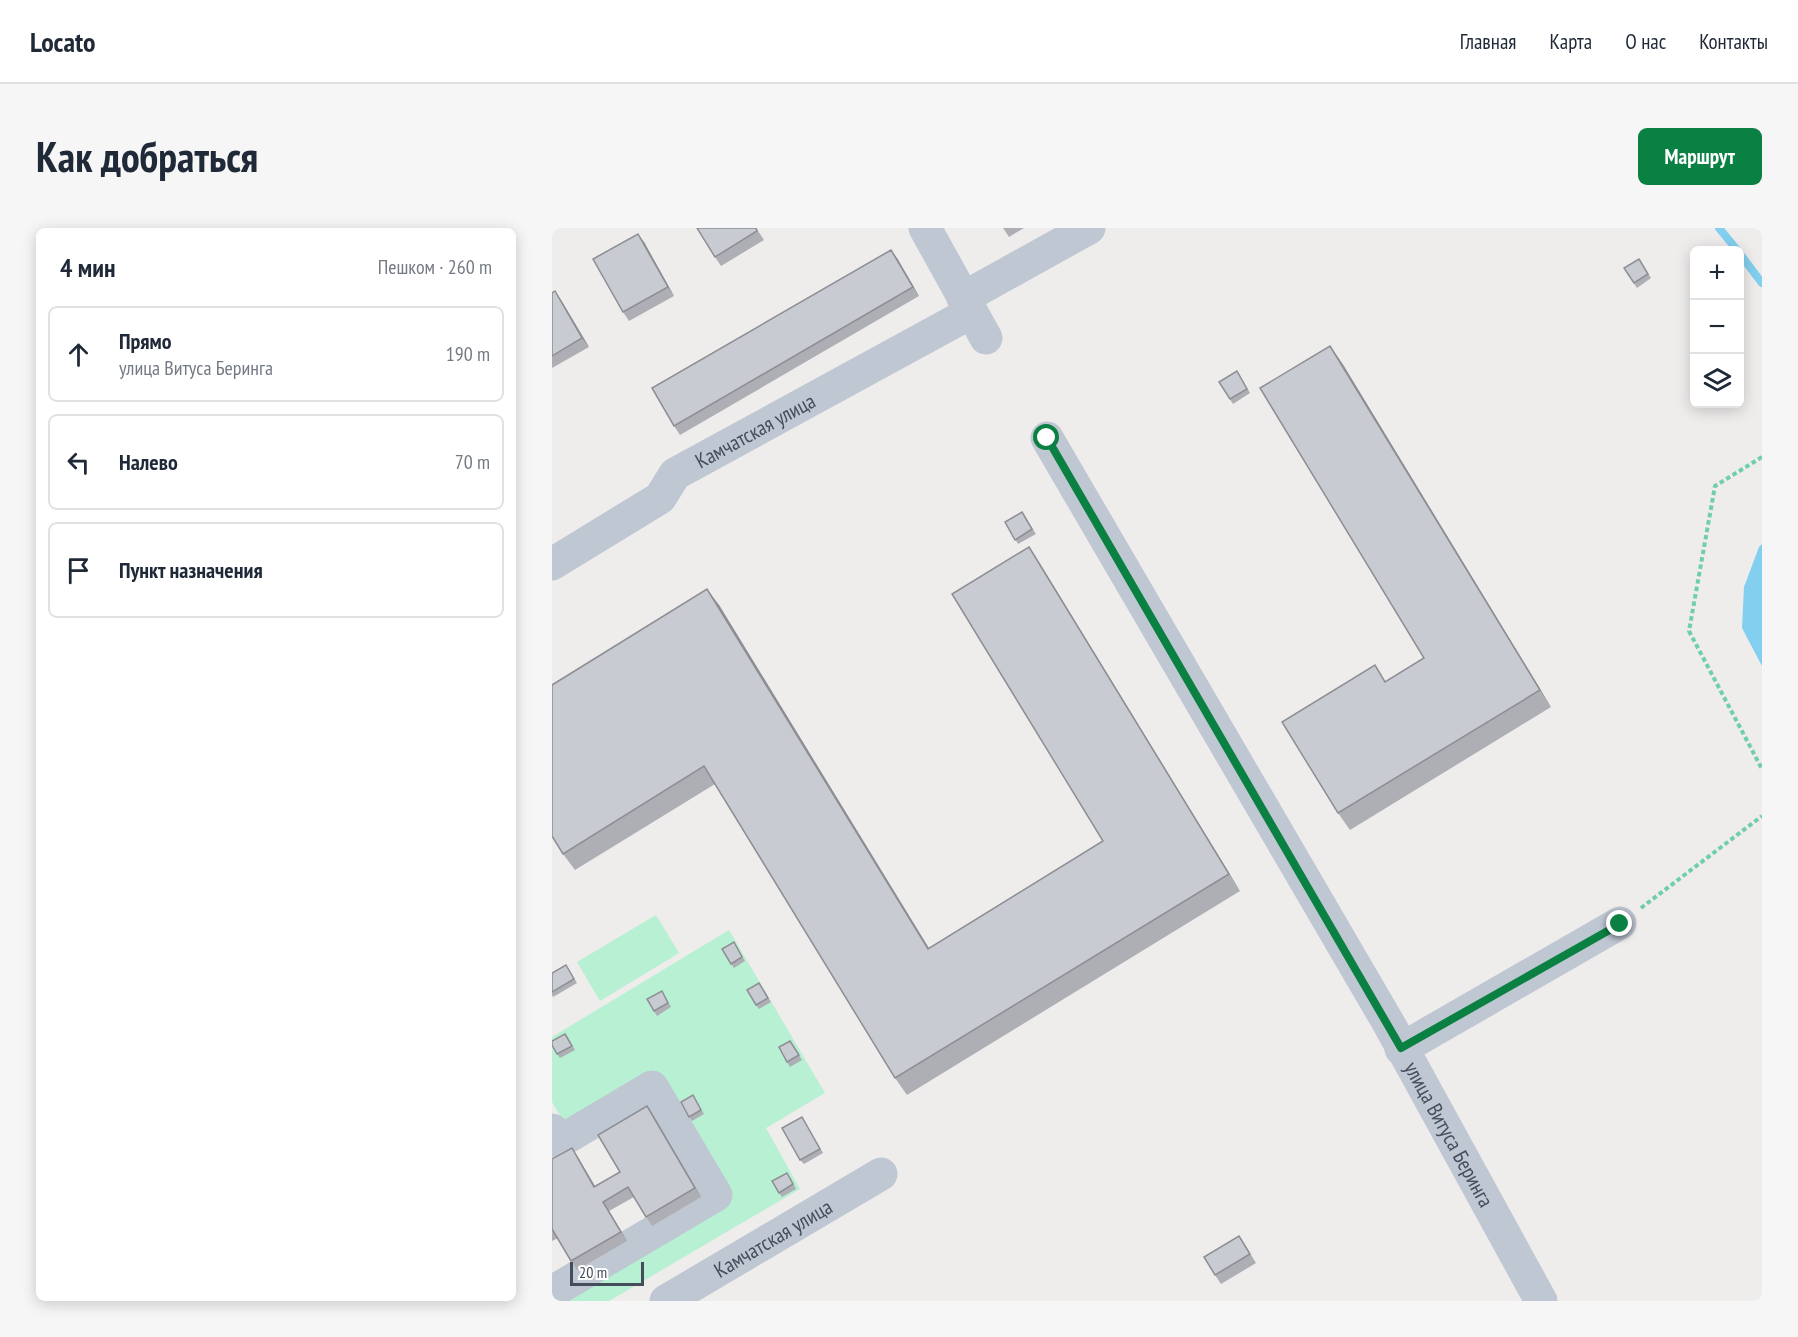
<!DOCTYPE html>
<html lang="ru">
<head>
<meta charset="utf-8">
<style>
	body { margin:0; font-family:"PT Sans Narrow",sans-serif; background:#f6f6f7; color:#1f2937 }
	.controls { position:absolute; right:18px; top:18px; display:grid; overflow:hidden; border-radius:9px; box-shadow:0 3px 15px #0003 }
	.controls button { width:54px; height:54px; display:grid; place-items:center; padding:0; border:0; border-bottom:2px solid #e0e1e3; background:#fff; color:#1f2937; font:30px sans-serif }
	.scale { position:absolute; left:18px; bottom:15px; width:74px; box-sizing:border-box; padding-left:6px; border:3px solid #444e5b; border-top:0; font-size:16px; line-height:21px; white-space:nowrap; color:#444e5b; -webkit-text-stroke:4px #fff; paint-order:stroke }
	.stop { position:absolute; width:18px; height:18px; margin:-14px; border:4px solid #0b8043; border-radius:50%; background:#fff }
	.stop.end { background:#0b8043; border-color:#fff; box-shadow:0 2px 6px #0008 }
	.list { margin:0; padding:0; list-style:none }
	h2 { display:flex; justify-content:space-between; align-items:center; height:78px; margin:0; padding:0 24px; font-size:26px }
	h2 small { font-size:20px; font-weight:400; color:#747a83 }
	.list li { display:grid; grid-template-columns:39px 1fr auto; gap:18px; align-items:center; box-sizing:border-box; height:96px; margin:0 12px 12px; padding:0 12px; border:2px solid #e0e1e3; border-radius:9px }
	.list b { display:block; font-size:22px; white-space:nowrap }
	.list p { margin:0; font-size:20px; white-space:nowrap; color:#747a83 }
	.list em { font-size:20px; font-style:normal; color:#747a83 }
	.icon { flex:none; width:33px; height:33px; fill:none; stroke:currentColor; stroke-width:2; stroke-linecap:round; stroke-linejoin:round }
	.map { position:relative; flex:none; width:1210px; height:1073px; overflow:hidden; border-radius:9px }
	header { display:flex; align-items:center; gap:36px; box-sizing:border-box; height:84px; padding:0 30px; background:#fff; border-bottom:2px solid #e0e1e3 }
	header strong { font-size:28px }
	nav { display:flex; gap:33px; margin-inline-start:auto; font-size:21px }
	.intro { display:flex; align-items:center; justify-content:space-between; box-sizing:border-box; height:144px; padding:0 36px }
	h1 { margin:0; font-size:42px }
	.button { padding:15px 27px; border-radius:9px; background:#0b8043; color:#fff; font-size:21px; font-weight:700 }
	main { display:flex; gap:36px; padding:0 36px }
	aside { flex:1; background:#fff; border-radius:9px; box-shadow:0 3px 15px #0003 }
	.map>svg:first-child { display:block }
</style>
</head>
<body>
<header>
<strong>Locato</strong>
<nav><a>Главная</a><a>Карта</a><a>О нас</a><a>Контакты</a></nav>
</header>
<div class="intro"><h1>Как добраться</h1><a class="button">Маршрут</a></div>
<main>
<aside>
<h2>4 мин<small>Пешком · 260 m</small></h2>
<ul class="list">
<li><svg class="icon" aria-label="ahead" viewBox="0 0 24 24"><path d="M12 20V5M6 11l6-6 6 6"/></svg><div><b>Прямо</b><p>улица Витуса Беринга</p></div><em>190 m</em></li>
<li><svg class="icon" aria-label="left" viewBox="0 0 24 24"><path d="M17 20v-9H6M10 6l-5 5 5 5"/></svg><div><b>Налево</b></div><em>70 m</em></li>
<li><svg class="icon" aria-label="arrive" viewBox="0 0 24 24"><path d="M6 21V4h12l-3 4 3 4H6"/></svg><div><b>Пункт назначения</b></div></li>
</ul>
</aside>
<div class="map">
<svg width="1210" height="1073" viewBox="0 0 1210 1073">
	<rect width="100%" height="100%" fill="#efecec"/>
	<g fill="#b7f0d2">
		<polygon points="104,687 127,725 48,773 25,734"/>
		<polygon points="177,702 273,865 214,900 248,961 57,1073 12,1073 179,967 108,847 16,901 0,874 0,809"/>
	</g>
	<polygon fill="#82cfef" points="1210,316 1210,438 1190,400 1192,359 1207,319"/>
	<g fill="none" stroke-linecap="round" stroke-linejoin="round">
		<g stroke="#82cfef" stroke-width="8">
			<polyline points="1167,0 1185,22"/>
			<polyline points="1188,26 1210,55"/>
		</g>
		<g stroke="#6ecfa8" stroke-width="4" stroke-dasharray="4.5 3" stroke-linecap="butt">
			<polyline points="1210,229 1163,258 1137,403 1210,541"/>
			<polyline points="1089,680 1210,588"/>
		</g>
		<g stroke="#bfc7d3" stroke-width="33">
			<polyline points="373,0 434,110"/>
			<polyline points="411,70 537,0"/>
			<path id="s1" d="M495,210l342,586 152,277"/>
			<path id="s2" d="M0,336l108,-66 15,-24 295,-161"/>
			<polyline points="849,821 1068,695"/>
			<polyline points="0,902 7,914 100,859 164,967 0,1064"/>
			<path id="s3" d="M114,1073l215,-127"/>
		</g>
	</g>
	<g fill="#adafb5">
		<polygon points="204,0 212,12 169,38 163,29"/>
		<polygon points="451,0 472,0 457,9"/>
		<polygon points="92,14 122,68 77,93 71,84"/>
		<polygon points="345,30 367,68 128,207 122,198"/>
		<polygon points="1087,31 1099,50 1085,60 1072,40"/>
		<polygon points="0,65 9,72 37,119 0,140"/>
		<polygon points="790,135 999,479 798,602 786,585 872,430"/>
		<polygon points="685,143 698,165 681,176 667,154"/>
		<polygon points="470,284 484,306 466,316 453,294"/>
		<polygon points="477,319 488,336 688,663 355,867 343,850 163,556 23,642 11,626 167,377 377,720 551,613"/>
		<polygon points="182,714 193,733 182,740 179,736"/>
		<polygon points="14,737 25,755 1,769 0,767 0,745"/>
		<polygon points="207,755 219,774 207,781 204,777"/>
		<polygon points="110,763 119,779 105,788 102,783"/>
		<polygon points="16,810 23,822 8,830 5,826"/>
		<polygon points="238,813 250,832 238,839 235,834"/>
		<polygon points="141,867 152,886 140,893 137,889"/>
		<polygon points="95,878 101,887 149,969 100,998 82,969 57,983 75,1013 25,1042 6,1010 0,1013 0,929 1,931 20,920 43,958 68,944"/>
		<polygon points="250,889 271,925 252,936 248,932"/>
		<polygon points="238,949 244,961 230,969 227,965"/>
		<polygon points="693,1017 704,1035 669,1056 663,1047"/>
	</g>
	<g fill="#8d8e93">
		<polygon points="86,6 92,14 122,68 116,59"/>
		<polygon points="339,22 345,30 367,68 361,59"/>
		<polygon points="3,63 9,72 37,119 30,110"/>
		<polygon points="778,118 790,135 999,479 988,462"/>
		<polygon points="477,319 488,336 688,663 677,646"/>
		<polygon points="155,361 167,377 387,737 376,721"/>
		<polygon points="95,878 101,887 149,969 143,960"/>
		<polygon points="20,920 26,929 48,967 42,959"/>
		<polygon points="51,974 57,983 75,1013 69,1004"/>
	</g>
	<g fill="#c9cbd2" stroke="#8d8e93" stroke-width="1.5">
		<polygon points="145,0 204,0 205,3 163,29"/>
		<polygon points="86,6 116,59 71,84 41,31"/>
		<polygon points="339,22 361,59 122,198 100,160"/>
		<polygon points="1087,31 1096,46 1082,55 1072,40"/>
		<polygon points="3,63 30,110 0,128 0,65"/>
		<polygon points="778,118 988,462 786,585 730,494 823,437 833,454 872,430 708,160"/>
		<polygon points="685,143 695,161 678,171 667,154"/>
		<polygon points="470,284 480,301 463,312 453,294"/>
		<polygon points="477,319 677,646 343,850 152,538 11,626 0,608 0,457 155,361 376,721 551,613 400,366"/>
		<polygon points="182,714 190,729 179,736 170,721"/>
		<polygon points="14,737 22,751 0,764 0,745"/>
		<polygon points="207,755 216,770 204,777 195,762"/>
		<polygon points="110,763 116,775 102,783 95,771"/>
		<polygon points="13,806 20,818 5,826 0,817 0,813"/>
		<polygon points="238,813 247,827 235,834 227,819"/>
		<polygon points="141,867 149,882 137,889 129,874"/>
		<polygon points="95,878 143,960 94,989 76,959 51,974 69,1004 19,1033 0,1001 0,930 0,931 20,920 42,959 68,944 46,907"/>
		<polygon points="250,889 268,921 248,932 230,900"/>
		<polygon points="235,945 241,956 227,965 220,953"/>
		<polygon points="687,1008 698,1026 663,1047 652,1029"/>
	</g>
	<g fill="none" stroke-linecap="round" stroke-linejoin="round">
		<polyline stroke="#0b8043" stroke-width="8" points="495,210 849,820 1068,696"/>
	</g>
	<g text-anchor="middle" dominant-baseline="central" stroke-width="4.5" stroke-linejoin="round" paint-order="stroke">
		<g font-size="21" fill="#444e5b" stroke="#fff">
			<text stroke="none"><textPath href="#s2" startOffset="246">Камчатская улица</textPath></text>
			<text stroke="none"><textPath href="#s1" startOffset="804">улица Витуса Беринга</textPath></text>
			<text stroke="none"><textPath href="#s3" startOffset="124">Камчатская улица</textPath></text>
		</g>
	</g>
</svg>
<div class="controls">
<button>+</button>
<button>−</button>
<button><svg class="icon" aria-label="layers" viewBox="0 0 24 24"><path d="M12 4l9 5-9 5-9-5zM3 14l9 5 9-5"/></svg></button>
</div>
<div class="scale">20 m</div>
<div class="stop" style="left:495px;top:210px"></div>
<div class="stop end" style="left:1068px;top:696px"></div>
</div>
</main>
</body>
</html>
